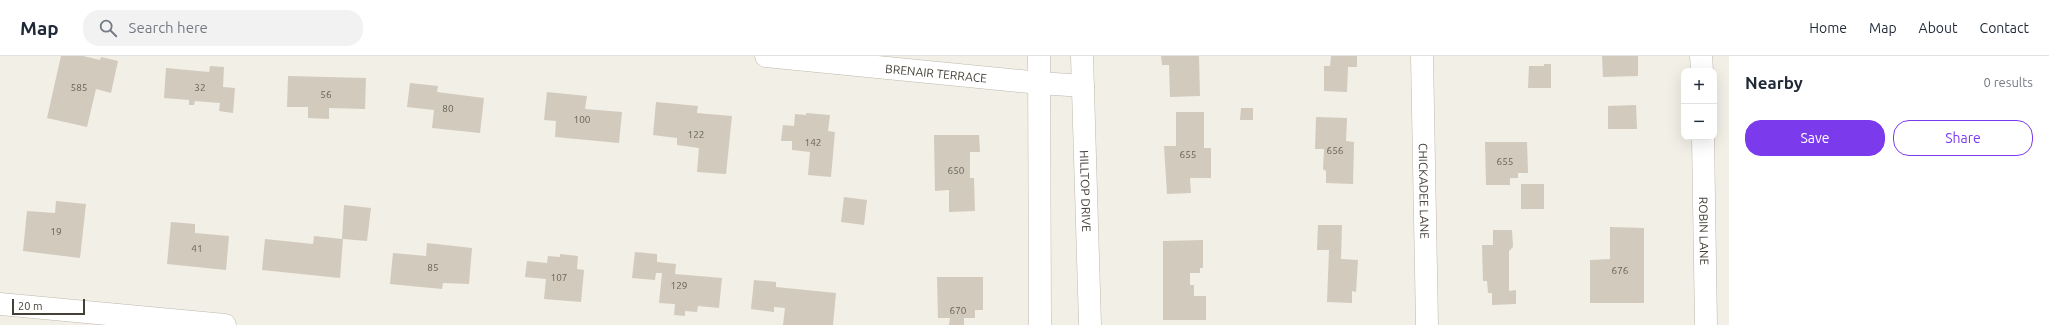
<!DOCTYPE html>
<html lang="en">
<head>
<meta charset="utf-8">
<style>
	body { margin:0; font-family:Ubuntu,sans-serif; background:#f2f2f3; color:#1f2937 }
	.controls { position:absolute; right:12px; top:12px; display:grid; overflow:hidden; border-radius:8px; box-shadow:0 4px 16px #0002 }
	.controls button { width:36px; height:36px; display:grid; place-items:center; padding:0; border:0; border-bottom:1px solid #e0e1e3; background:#fff; color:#1f2937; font:20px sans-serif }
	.scale { position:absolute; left:12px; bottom:10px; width:73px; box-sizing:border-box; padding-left:4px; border:2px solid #443f37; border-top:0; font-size:11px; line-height:14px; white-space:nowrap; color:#443f37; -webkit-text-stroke:3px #fff; paint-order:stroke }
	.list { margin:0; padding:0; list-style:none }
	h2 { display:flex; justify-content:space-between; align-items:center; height:52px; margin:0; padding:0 16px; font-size:17px }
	h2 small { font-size:13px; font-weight:400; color:#747a83 }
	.actions { display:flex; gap:8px; padding:12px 16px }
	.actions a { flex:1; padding:9px 0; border:1px solid #7c3aed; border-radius:16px; text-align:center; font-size:14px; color:#7c3aed }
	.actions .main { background:#7c3aed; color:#fff }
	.icon { flex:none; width:22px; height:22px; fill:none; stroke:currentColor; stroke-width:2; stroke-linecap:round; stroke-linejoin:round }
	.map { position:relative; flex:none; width:1729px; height:269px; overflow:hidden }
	header { display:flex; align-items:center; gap:24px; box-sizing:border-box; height:56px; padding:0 20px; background:#fff; border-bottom:1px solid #e0e1e3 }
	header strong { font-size:19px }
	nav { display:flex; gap:22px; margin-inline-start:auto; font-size:14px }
	.search { width:280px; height:36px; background:#f2f2f3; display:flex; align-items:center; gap:10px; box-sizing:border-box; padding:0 14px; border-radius:16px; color:#747a83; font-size:15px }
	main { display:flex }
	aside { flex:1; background:#fff }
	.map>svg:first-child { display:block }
</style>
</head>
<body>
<header>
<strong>Map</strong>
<div class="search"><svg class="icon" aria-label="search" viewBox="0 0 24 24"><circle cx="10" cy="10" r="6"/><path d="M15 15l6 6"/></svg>Search here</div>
<nav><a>Home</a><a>Map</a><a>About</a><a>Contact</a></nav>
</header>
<main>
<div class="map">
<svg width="1729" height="269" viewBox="0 0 1729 269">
	<rect width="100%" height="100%" fill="#f2efe7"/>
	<g fill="#d2cabd">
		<polygon points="61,0 83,0 100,4 101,1 118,5 111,37 96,33 87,71 47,62"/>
		<polygon points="1161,0 1199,0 1200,40 1170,41 1169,9 1162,9"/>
		<polygon points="1331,0 1357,0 1357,11 1348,11 1347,36 1324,35 1324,10 1330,10"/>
		<polygon points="1602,0 1638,0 1638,20 1603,21"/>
		<polygon points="1544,8 1551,8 1551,32 1528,32 1529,10 1544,10"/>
		<polygon points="210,10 224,11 223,31 235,32 233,57 219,55 220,47 195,45 194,49 189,49 189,44 164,42 166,12 209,16"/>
		<polygon points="288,20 366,22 365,53 329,52 329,63 308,62 308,51 287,51"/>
		<polygon points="410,27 438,30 437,36 484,42 480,77 432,72 434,54 407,51"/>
		<polygon points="547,36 587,40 585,53 622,56 619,87 555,81 556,65 544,64"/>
		<polygon points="656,46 698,50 697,57 732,60 726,118 697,116 699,92 677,89 677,82 653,79"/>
		<polygon points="1636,49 1637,73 1608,73 1608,50"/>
		<polygon points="1241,52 1253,52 1253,64 1240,64"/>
		<polygon points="1176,56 1204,56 1204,92 1211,92 1211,122 1190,122 1191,137 1167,138 1164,90 1176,90"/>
		<polygon points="806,57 830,59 828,75 835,76 831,121 808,119 810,96 792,94 792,85 781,85 783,69 794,70 795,58 806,59"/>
		<polygon points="1316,61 1347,62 1346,85 1354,86 1353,128 1326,127 1326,115 1323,113 1324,93 1315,93"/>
		<polygon points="934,79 979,79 980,96 970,96 970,122 974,122 975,155 949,156 949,134 935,135"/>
		<polygon points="1485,86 1527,86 1528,117 1518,117 1518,122 1510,122 1510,129 1486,129"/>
		<rect x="1521" y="128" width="23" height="25"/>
		<polygon points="844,141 867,144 864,169 841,166"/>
		<polygon points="56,145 86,148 80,202 23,195 27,155 55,157"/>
		<polygon points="344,149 371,152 367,185 343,183 340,222 262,214 265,183 313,188 314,180 342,183"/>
		<polygon points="171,166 195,168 195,177 229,180 226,214 167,208"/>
		<polygon points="1318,169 1342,169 1341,203 1358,204 1356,236 1352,235 1352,247 1327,246 1329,194 1317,194"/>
		<polygon points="1610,171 1644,172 1644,247 1590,247 1590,204 1610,203"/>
		<polygon points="1493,174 1512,174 1513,191 1509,195 1509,235 1516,234 1516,248 1492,249 1492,237 1488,237 1487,225 1483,225 1482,189 1493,189"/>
		<polygon points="1203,184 1203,212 1200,212 1200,217 1190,217 1190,229 1194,229 1194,240 1206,240 1206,264 1163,264 1163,185"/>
		<polygon points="427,187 472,192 469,228 443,227 442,233 390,228 393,197 426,200"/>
		<polygon points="635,196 657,198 657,206 676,208 675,218 722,222 719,252 698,250 697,256 685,255 685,260 674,259 675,248 659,247 662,217 656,217 655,224 632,222"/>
		<polygon points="560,198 578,200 577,213 584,214 581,246 544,243 546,223 525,221 527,205 547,207 548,200 560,201"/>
		<polygon points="937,221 983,221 983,254 975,254 975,262 964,262 964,269 949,269 950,262 938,262"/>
		<polygon points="754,224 776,226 776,231 836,237 833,269 783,269 785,252 774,251 774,256 751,253"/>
	</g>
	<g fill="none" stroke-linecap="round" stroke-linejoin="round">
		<defs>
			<g id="street">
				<path id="s1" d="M766,0l274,27 43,3"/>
				<polyline points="1039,0 1040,269"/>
				<path id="s2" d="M1082,0l8,269"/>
				<path id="s3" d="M1422,0l5,269"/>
				<polyline points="1701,0 1702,15"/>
				<path id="s4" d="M1703,81l3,188"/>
				<polyline points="0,248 225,269"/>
			</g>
		</defs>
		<use href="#street" stroke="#bfb9ad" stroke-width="23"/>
		<use href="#street" stroke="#fff" stroke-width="22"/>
	</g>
	<g text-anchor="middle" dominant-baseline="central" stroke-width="3.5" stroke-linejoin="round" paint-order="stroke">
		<g font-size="10" fill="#686258">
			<text x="79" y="31">585</text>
			<text x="200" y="31">32</text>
			<text x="326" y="38">56</text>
			<text x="448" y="52">80</text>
			<text x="582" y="63">100</text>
			<text x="696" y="78">122</text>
			<text x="813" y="86">142</text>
			<text x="1335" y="94">656</text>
			<text x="1188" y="98">655</text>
			<text x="1505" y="105">655</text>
			<text x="956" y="114">650</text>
			<text x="56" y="175">19</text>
			<text x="197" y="192">41</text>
			<text x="433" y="211">85</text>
			<text x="1620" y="214">676</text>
			<text x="559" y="221">107</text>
			<text x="679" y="229">129</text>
			<text x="958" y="254">670</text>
		</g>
		<g font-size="12" fill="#443f37" stroke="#fff">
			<text stroke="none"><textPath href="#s1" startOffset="171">BRENAIR TERRACE</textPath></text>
			<text stroke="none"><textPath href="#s3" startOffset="135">CHICKADEE LANE</textPath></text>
			<text stroke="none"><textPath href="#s2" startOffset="135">HILLTOP DRIVE</textPath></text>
			<text stroke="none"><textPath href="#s4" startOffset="94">ROBIN LANE</textPath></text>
		</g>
	</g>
</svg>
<div class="controls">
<button>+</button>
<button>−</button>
</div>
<div class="scale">20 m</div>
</div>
<aside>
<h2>Nearby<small>0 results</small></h2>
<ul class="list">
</ul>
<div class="actions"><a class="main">Save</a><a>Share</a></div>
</aside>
</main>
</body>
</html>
